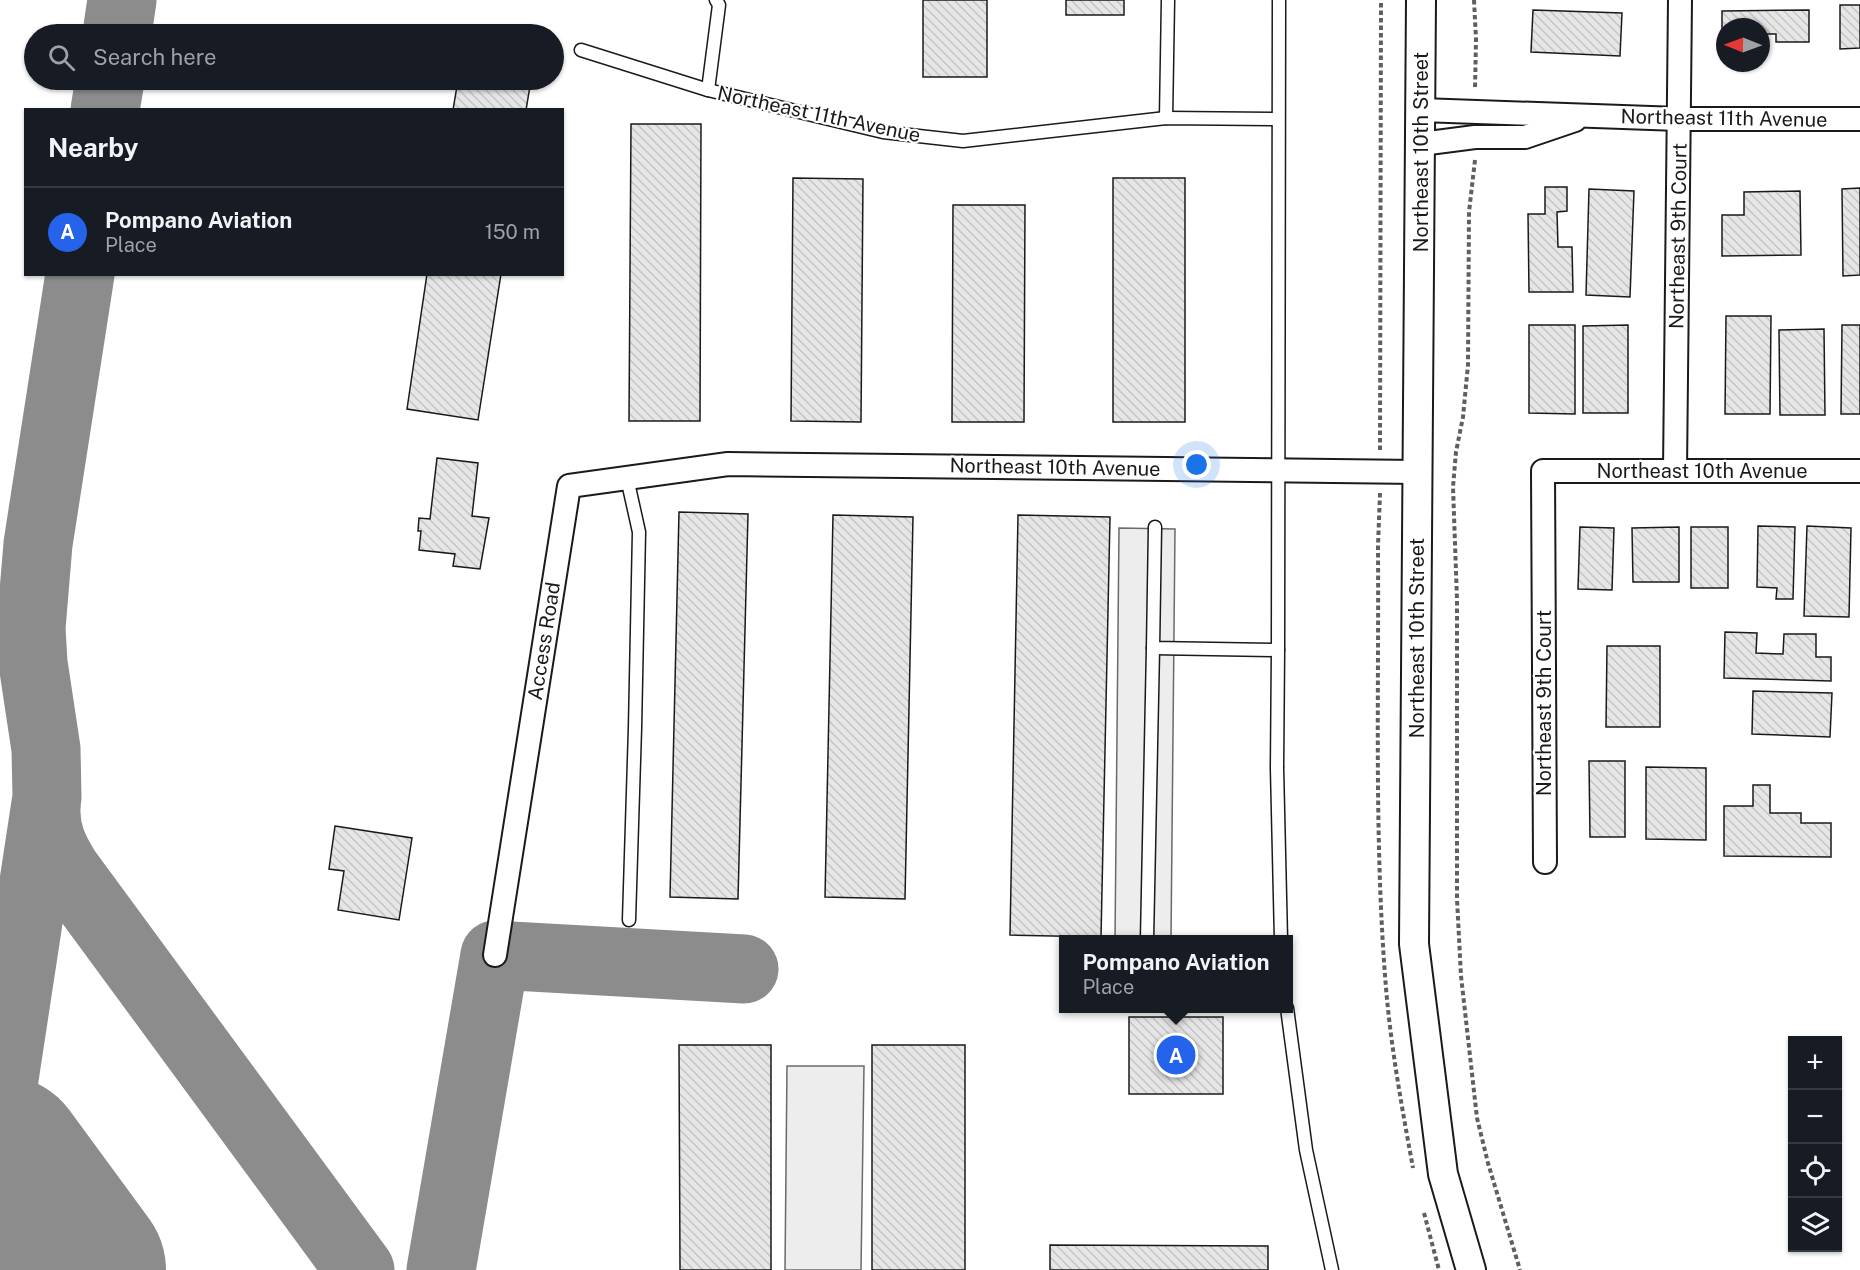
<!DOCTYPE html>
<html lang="en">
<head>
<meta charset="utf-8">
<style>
	body { margin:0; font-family:"Public Sans",sans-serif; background:#20242c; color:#f1f3f6 }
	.controls { position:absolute; right:18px; bottom:18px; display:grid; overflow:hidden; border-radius:0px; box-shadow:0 2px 4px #0004 }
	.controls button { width:54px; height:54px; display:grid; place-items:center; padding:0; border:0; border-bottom:2px solid #363941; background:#171b24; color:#f1f3f6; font:30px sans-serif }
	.compass { position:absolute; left:1716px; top:18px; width:54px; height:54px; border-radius:50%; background:#171b24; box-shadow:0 2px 4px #0004; rotate:271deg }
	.you { position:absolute; left:1197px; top:465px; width:21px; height:21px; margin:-15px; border:4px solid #fff; border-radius:50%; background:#1a73e8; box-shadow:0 0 0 9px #1a73e833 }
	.badge { display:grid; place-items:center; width:39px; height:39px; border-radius:50%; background:#2563eb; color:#fff; font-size:20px; font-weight:700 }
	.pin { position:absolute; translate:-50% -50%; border:3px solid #fff; box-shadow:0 2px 6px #0006 }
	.popup { position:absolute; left:1059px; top:935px; width:234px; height:78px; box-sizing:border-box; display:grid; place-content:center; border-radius:0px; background:#171b24; filter:drop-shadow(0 2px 4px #0005); font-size:20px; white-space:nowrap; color:#9ea1a6 }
	.popup b { font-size:22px; color:#f1f3f6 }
	.popup::after { content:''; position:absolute; left:50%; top:100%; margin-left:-12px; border:12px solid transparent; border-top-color:#171b24 }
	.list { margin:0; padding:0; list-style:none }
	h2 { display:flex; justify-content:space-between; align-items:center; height:78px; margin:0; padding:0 24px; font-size:26px }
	h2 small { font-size:20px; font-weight:400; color:#9ea1a6 }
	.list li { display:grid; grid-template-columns:39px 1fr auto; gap:18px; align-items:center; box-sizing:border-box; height:90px; padding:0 24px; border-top:2px solid #363941 }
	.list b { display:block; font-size:22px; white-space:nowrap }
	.list p { margin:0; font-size:20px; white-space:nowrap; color:#9ea1a6 }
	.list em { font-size:20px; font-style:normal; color:#9ea1a6 }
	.icon { flex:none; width:33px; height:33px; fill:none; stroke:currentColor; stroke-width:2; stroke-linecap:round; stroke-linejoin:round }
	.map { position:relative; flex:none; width:1860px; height:1270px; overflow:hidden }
	.search { position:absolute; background:#171b24; box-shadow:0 2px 4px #0004; left:24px; top:24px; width:540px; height:66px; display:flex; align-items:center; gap:15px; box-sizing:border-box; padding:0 21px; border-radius:33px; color:#9ea1a6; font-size:22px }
	.panel { position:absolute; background:#171b24; box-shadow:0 2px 4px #0004; left:24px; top:108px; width:540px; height:168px; border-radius:0px }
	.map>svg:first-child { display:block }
</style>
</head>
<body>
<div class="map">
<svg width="1860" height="1270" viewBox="0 0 1860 1270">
	<defs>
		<pattern id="building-back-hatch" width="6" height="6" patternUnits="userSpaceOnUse" patternTransform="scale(1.5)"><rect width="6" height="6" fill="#e6e6e6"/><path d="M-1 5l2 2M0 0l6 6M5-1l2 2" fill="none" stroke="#c5c5c5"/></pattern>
	</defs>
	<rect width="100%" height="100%" fill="#fff"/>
	<g fill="#ededed" stroke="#6a6a6a" stroke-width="1.5">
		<polygon points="1119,528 1175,529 1171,939 1115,940"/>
		<polygon points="787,1066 864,1066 861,1270 785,1270"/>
	</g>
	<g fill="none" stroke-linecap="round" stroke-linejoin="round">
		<g stroke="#8c8c8c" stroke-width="69">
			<polyline points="117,34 122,0"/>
			<polyline points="105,110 110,80"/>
			<path d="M46,807c-1,25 7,42 20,63l294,400"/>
			<polyline points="0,1105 47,797 46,749 33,663 31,628 38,544 80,274"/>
			<polyline points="441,1270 495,955 744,969"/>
		</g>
		<polyline stroke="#8c8c8c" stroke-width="172" points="0,1161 80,1270"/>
	</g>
	<g fill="url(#building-back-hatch)" stroke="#1a1a1a" stroke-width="1.5">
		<rect x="923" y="0" width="64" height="77"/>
		<rect x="1066" y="0" width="58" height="15"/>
		<polygon points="1840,5 1860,5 1860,48 1840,49"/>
		<polygon points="1533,10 1622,13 1620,56 1531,52"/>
		<polygon points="1809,10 1809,42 1776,42 1776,34 1761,34 1761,27 1725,27 1725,43 1722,43 1722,11"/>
		<polygon points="458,80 531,80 526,110 453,110"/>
		<polygon points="631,124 701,124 700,421 629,421"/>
		<polygon points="793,178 863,179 861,422 791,421"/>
		<rect x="1113" y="178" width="72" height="244"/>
		<polygon points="1545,187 1567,187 1567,211 1557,212 1558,247 1572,247 1573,292 1529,292 1528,214 1545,214"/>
		<polygon points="1860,188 1860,275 1843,276 1842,189"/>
		<polygon points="1589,189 1634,191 1630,297 1586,295"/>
		<polygon points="1800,191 1801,255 1722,256 1722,215 1744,215 1744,192"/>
		<polygon points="953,205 1025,205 1024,422 952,422"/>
		<polygon points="427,274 501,274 478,420 407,409"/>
		<polygon points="1726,316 1771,316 1770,414 1725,414"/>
		<polygon points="1529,325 1575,325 1575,414 1529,413"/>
		<polygon points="1628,325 1628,413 1583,413 1583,326"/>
		<polygon points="1842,325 1860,325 1860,414 1841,414"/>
		<polygon points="1824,329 1825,415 1780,415 1779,330"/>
		<polygon points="437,458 478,463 472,516 489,518 480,569 453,566 455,554 419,550 421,531 418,531 419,518 430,519"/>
		<polygon points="679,512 748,514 738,899 670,897"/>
		<polygon points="833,515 913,517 905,899 825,897"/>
		<polygon points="1018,515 1110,517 1101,937 1010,935"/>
		<polygon points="1758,526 1795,527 1793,599 1776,599 1777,588 1757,587"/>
		<polygon points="1807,526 1851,528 1849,617 1804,616"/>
		<polygon points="1580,527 1614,528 1612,590 1578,589"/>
		<polygon points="1679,527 1679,582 1633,582 1632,528"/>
		<rect x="1691" y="527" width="37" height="61"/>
		<polygon points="1725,632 1757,633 1756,653 1783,654 1784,634 1816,634 1816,657 1831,657 1831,681 1724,678"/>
		<polygon points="1607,646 1660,646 1660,727 1606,727"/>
		<polygon points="1753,691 1832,693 1830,737 1752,734"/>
		<polygon points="1589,761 1625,761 1625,837 1590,837"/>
		<polygon points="1646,767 1706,768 1706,840 1646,839"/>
		<polygon points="1753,785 1770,785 1770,813 1801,813 1801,823 1831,823 1831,857 1724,856 1724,806 1753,806"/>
		<polygon points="335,826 412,838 399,920 338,910 344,871 329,869"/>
		<rect x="1129" y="1017" width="94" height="77"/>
		<polygon points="679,1045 771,1045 771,1270 680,1270"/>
		<rect x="872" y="1045" width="93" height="225"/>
		<polygon points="1050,1245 1268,1246 1268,1270 1050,1270"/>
	</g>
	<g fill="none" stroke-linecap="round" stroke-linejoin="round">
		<defs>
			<g id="service">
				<polyline points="581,50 708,90 883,132 963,141 1166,118 1278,119"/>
				<polyline points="708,90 719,5 716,0"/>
				<polyline points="1166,118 1168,0"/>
				<polyline points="627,478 639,532 635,728 629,920"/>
				<polyline points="1155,527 1153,648 1278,650 1279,0"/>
				<polyline points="1278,650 1277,768 1281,940"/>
				<polyline points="1147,940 1153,648"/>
				<polyline points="1287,1008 1306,1150 1332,1270"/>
			</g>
			<g id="minor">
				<polyline points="1421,110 1679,119 1860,119"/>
				<polyline points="1421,144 1475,137 1525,137 1575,120"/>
				<polyline points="1675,471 1680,0"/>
				<polyline points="1545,862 1543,471 1860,471"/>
				<polyline points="495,955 569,486 728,464 1418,472"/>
			</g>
			<polyline id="tertiary" points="1421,0 1414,944 1443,1174 1471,1270"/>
		</defs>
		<use href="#service" stroke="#1a1a1a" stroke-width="15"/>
		<use href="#minor" stroke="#1a1a1a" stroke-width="26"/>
		<use href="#tertiary" stroke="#1a1a1a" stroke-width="32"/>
		<g stroke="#5f5f5f" stroke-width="4" stroke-dasharray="4.5 3" stroke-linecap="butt">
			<polyline points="1474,0 1476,39 1475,89"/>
			<polyline points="1475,160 1469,212 1468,365 1463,417 1456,452 1453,487 1457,600 1457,899 1461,976 1477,1118 1488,1163 1520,1270"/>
			<polyline points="1380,450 1381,0"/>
			<path d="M1380,493l-2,53c1,147 -4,295 8,442 5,60 16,120 27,180"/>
			<polyline points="1424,1213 1439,1270"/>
		</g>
		<use href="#service" stroke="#fff" stroke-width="12"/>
		<use href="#minor" stroke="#fff" stroke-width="22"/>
		<use href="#tertiary" stroke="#fff" stroke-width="28"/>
	</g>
	<g text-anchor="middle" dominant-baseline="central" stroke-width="4.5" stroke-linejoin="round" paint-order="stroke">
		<g font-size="20" fill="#1a1a1a" stroke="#fff">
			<text transform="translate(819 114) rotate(12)">Northeast 11th Avenue</text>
			<text transform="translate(1724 118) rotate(1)">Northeast 11th Avenue</text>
			<text transform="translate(1421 152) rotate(-90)">Northeast 10th Street</text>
			<text transform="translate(1678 236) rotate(-89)">Northeast 9th Court</text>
			<text transform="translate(1055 467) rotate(1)">Northeast 10th Avenue</text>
			<text x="1702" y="471">Northeast 10th Avenue</text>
			<text transform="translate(1417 638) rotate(-90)">Northeast 10th Street</text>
			<text transform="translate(544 641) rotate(-81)">Access Road</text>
			<text transform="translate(1544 703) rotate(-90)">Northeast 9th Court</text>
		</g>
	</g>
</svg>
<div class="controls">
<button>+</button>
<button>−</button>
<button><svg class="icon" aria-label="locate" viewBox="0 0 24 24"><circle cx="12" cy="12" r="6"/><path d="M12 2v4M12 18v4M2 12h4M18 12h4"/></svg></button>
<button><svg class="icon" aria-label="layers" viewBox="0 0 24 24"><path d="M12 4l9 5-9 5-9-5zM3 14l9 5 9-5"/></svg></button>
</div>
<svg class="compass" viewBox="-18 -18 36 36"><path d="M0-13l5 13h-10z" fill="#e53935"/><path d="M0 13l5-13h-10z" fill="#9ea1a6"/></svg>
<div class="you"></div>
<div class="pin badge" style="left:1176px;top:1055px">A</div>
<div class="popup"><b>Pompano Aviation</b>Place</div>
<div class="search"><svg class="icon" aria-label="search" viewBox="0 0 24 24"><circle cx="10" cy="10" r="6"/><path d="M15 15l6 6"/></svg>Search here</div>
<section class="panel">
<h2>Nearby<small></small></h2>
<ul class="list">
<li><span class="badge">A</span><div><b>Pompano Aviation</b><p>Place</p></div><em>150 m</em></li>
</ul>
</section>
</div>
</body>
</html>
